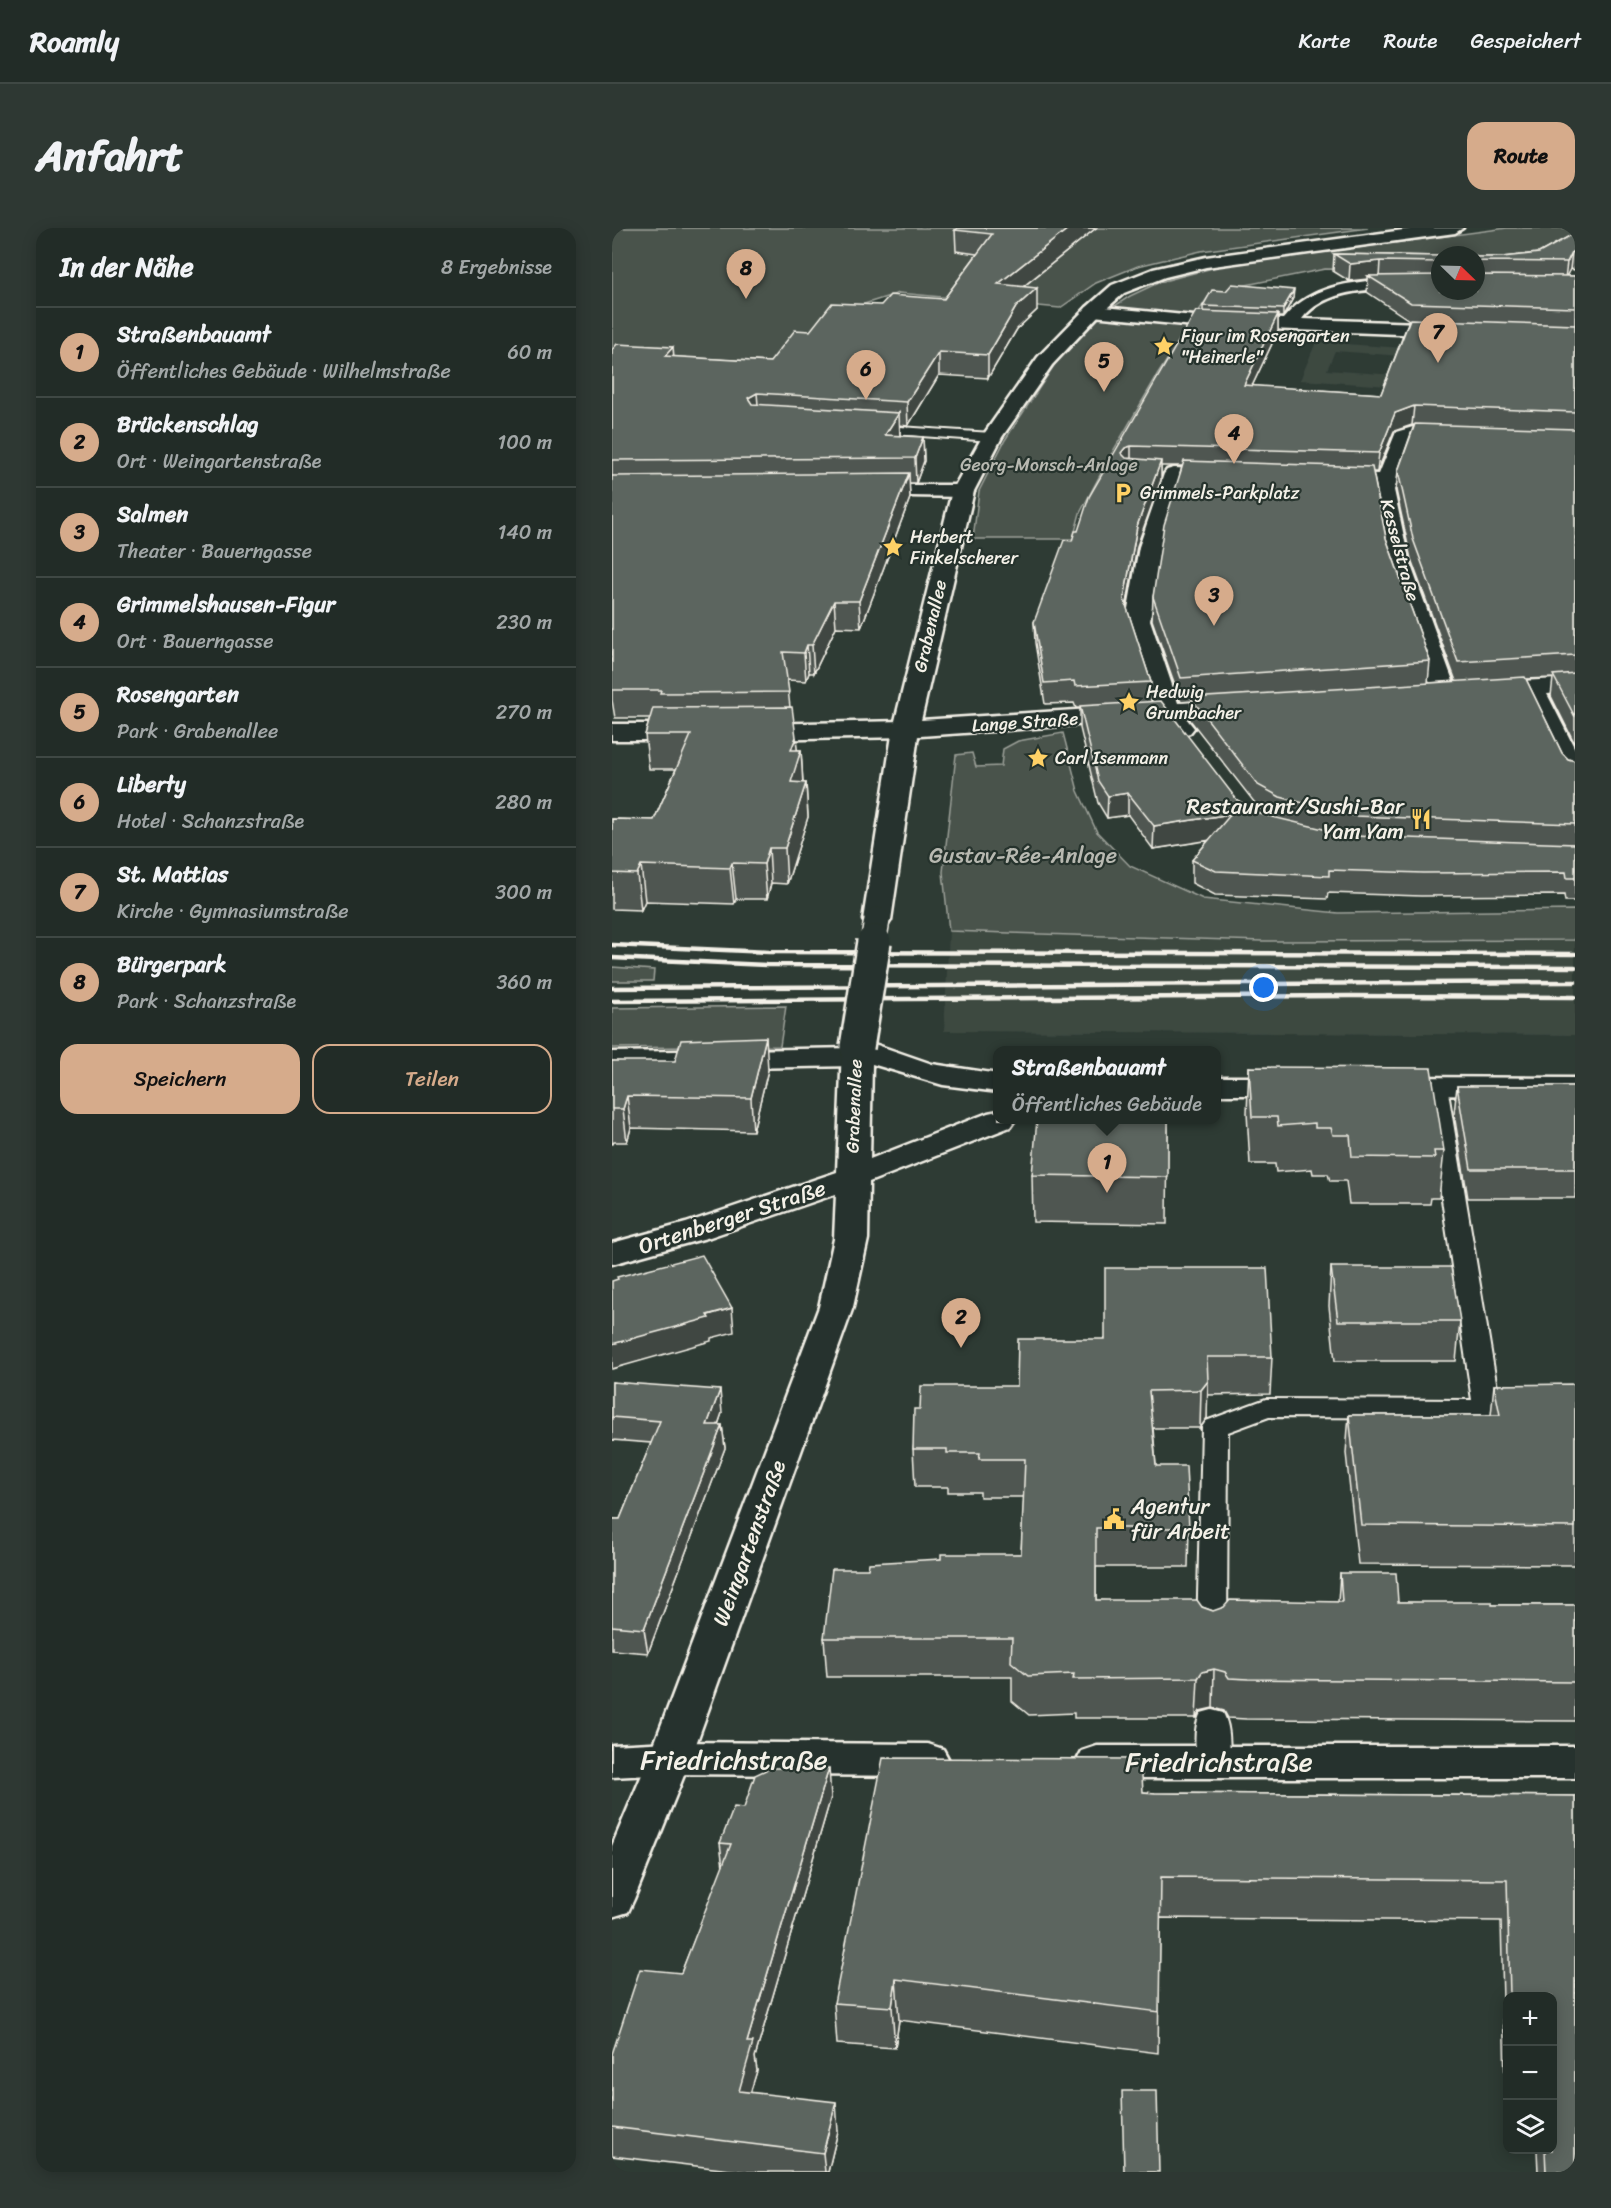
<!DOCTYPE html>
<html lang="de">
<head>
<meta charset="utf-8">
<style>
	body { margin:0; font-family:Sriracha,sans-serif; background:#2e3833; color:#f1f3f6 }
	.controls { position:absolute; right:18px; bottom:18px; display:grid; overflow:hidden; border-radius:12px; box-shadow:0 3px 15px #0003 }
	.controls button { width:54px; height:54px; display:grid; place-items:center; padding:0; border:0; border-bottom:2px solid #3f4844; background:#222c27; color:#f1f3f6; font:30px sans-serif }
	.compass { position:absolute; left:819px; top:18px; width:54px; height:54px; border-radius:50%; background:#222c27; box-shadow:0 3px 15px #0003; rotate:113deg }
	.you { position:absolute; left:652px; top:760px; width:21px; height:21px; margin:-15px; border:4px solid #fff; border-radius:50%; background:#1a73e8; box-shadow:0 0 0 9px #1a73e833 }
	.badge { display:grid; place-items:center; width:39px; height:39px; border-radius:50%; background:#d6ab8b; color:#111; font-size:20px; font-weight:700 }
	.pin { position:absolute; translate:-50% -50px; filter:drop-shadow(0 2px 3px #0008) }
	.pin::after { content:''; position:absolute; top:32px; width:21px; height:18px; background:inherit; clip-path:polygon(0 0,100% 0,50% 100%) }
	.popup { position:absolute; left:381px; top:818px; width:228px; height:78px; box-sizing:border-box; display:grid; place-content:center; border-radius:12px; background:#222c27; filter:drop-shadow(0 2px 4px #0005); font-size:20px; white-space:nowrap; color:#a2a7a7 }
	.popup b { font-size:22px; color:#f1f3f6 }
	.popup::after { content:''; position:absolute; left:50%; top:100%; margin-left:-12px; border:12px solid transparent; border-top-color:#222c27 }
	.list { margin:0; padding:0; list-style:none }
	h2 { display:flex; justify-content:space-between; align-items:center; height:78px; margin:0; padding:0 24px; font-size:26px }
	h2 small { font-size:20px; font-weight:400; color:#a2a7a7 }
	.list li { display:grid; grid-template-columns:39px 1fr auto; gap:18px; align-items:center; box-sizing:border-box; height:90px; padding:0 24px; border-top:2px solid #3f4844 }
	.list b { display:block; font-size:22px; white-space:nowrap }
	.list p { margin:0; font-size:20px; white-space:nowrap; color:#a2a7a7 }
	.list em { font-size:20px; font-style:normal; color:#a2a7a7 }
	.actions { display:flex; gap:12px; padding:18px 24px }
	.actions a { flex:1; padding:14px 0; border:2px solid #d6ab8b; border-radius:18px; text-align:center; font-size:21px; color:#d6ab8b }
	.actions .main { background:#d6ab8b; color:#111 }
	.icon { flex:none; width:33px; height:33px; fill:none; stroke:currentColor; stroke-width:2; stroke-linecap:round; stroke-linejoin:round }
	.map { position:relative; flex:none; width:963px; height:1944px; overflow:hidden; border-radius:18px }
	header { display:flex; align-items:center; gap:36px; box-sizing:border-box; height:84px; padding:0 30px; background:#222c27; border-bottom:2px solid #3f4844 }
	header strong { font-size:28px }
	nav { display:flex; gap:33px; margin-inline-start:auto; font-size:21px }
	.intro { display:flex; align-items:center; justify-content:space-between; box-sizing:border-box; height:144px; padding:0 36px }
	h1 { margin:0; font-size:42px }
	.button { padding:15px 27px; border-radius:18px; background:#d6ab8b; color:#111; font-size:21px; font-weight:700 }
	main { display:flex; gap:36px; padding:0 36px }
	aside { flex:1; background:#222c27; border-radius:18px; box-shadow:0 3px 15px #0003 }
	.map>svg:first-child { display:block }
</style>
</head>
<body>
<header>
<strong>Roamly</strong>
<nav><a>Karte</a><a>Route</a><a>Gespeichert</a></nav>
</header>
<div class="intro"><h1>Anfahrt</h1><a class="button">Route</a></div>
<main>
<aside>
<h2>In der Nähe<small>8 Ergebnisse</small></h2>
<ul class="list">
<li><span class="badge">1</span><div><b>Straßenbauamt</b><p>Öffentliches Gebäude · Wilhelmstraße</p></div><em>60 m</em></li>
<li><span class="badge">2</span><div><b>Brückenschlag</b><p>Ort · Weingartenstraße</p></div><em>100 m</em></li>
<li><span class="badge">3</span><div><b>Salmen</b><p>Theater · Bauerngasse</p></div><em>140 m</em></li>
<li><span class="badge">4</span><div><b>Grimmelshausen-Figur</b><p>Ort · Bauerngasse</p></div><em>230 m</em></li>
<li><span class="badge">5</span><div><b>Rosengarten</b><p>Park · Grabenallee</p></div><em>270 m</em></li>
<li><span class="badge">6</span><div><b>Liberty</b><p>Hotel · Schanzstraße</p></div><em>280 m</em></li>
<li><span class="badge">7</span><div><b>St. Mattias</b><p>Kirche · Gymnasiumstraße</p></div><em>300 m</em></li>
<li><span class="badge">8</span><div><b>Bürgerpark</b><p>Park · Schanzstraße</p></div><em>360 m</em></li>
</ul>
<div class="actions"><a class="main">Speichern</a><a>Teilen</a></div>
</aside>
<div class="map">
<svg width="963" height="1944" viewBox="0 0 963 1944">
	<rect width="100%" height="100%" fill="#2e3b34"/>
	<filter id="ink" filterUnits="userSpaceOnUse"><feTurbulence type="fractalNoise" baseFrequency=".0167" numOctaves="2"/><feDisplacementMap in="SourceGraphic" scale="12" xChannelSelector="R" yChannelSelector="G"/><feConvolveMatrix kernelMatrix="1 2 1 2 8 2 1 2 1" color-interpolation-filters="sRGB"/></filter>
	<g filter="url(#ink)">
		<g fill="#3c4841">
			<polygon points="704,114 792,120 789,128 723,123 715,142 825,150 822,161 688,152"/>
			<polygon points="337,703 650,713 963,712 963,807 332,803"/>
		</g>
		<g fill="#48524c" stroke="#9ea29a" stroke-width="1.5">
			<polygon points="0,0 756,0 589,23 526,38 484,55 448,80 287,65 246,78 157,140 0,132"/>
			<polygon points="895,0 963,0 963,18 864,42 864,27 828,27 828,42 713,41 629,58 596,69 546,146 497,230 468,285 461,311 361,311 367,263 393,212 443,136 492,85 518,68 548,54 608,38"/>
			<polygon points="451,505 466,563 485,604 518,638 591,671 726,685 963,682 963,712 650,713 337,703 331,644 344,527 360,525 364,539 389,538 391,521 406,513"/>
			<polygon points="0,739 42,742 41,753 0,753"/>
			<polygon points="174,778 168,818 0,820 0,780"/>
		</g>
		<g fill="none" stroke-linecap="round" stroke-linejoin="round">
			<defs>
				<g id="lane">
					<polygon points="257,197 380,205 387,209 380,213 252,204 250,201 252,198"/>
					<polygon points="824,851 832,853 835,858 887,1172 913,1172 922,1175 926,1181 922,1187 913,1190 657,1189 616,1204 615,1409 610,1416 600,1420 590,1416 585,1409 590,1199 594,1193 654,1171 860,1172 813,858 816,853"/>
					<path d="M600,1482l11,3c8,14 9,44 1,58l-11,4 -11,-4c-8,-14 -9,-44 -1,-58z"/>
				</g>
				<g id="street">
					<path d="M767,52h61v10c-43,0 -109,-9 -138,29l148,5 6,2 3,4 -3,4 -6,2 -256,-10 -101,-10 -6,-1 -3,-4 3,-4 6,-1 101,10 89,3c24,-30 59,-36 96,-39z"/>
					<polygon points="801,199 851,203 854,207 851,211 844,213 800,212 782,262 797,332 845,464 842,469 833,471 824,469 821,464 775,332 760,262 762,258 710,255 707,251 710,247 717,245 767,246 784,204"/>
					<path d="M562,240l49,2 7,2 3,4 -3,4 -7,2 -41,-1 -21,66 -11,73 28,83 58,-3 9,2 3,5 -3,5 -59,6 8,10 -4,5c-15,4 -20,-2 -28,-14l-256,18 -154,3 -9,-3 -4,-5 4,-5 9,-3 154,-3 248,-16 -28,-85 13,-73 25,-73 3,-4z"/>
					<polygon points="254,257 351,257 358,259 362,263 358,267 351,269 247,267 243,263 247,259"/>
					<polygon points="963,450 963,464 935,466 963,521 963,554 954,551 950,546 911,467 873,469 864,467 861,462 864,457 873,455"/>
					<polygon points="0,496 79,496 88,499 92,504 88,509 79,512 0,512"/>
					<polygon points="244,820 255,823 259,829 255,835 244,838 0,842 0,824"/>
					<polygon points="58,1514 316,1516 331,1521 337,1532 331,1543 316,1548 58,1546 0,1549 0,1517"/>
					<polygon points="485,1518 963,1518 963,1550 485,1550 470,1545 464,1534 470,1523"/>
				</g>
				<g id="secondary">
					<polygon points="806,0 851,0 843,5 594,39 553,49 512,65 487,87 440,137 390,209 362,263 307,501 279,692 275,698 265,700 255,698 251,692 281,501 340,263 370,209 426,129 475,79 500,57 541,41 594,29"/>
					<polygon points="245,810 320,836 386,846 386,864 331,857 260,836 258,931 376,885 386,883 386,892 403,892 398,899 257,954 256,1011 241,1079 79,1530 22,1671 16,1684 0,1689 0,1618 37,1530 207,1079 222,1011 224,966 98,1009 0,1036 0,1015 74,995 225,944 230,819 234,813"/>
					<polygon points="604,849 681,849 692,851 697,858 692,865 681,867 604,867"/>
					<polygon points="777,849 963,850 963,868 777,867 766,865 761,858 766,851"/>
				</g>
			</defs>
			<use href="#lane" stroke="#f4f1e8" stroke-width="4"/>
			<use href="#street" stroke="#f4f1e8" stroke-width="5"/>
			<use href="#secondary" stroke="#f4f1e8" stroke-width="5"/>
			<use href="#lane" fill="#26332d" fill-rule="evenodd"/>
			<use href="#street" fill="#26332d" fill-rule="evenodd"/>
			<use href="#secondary" fill="#26332d" fill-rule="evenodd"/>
			<g stroke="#f4f1e8" stroke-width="4.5">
				<polyline points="0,717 157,724 963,726"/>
				<polyline points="0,730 154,737 963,739"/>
				<polyline points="0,760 963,754"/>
				<polyline points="0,773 738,768 963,769"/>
			</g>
			<defs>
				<polyline id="secondary-bridge-far1" points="261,715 265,692"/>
				<polyline id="secondary-bridge" points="245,819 262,714"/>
			</defs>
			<use href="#secondary-bridge-far1" stroke="#f4f1e8" stroke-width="28" stroke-linecap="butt"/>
			<use href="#secondary-bridge" stroke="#f4f1e8" stroke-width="38" stroke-linecap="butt"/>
			<use href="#secondary-bridge-far1" stroke="#26332d" stroke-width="25"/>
			<use href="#secondary-bridge" stroke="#26332d" stroke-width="33"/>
		</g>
		<g fill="#4f5751" stroke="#f4f1e8" stroke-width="1.5" fill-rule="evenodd">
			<polygon points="346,0 484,0 411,59 425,82 405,101 376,150 327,147 296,198 288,197 288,208 311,209 312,233 304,255 297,255 298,270 249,400 224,399 202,445 197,445 194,453 175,452 178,479 185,522 189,522 191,555 194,555 196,589 175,656 159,655 155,671 124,671 122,676 33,673 29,682 0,681 0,591 42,592 64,541 37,541 33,507 38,490 3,490 0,472 0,122 62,129 158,134 198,103 269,77 332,71 365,26 344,23 343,2"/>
			<path d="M963,5v37l-5,-1 -4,7h9v468l-24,-48 2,-18 -27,1 36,74 6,6 7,2v140h-10l-1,-6 -143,1 -93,-3 -1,6 -112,-4 -23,-12v-23l17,-20 -56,9 -25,-34 -21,3 -9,-15 -18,-75v-20h-4l-2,-5 -29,1 -10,-61 -1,-21 38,-81 6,-10 125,-220v-5l90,-8 -10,19h-5v14l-26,55 129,8 28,-74 -42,-28 1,-13 -19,2 -16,-10 1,-17 106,2v35l36,-34h26l37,-4zM800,197h2l-16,46 -2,19 15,69 45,122 -28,2 2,-22 -44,-123 -13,-66h4l17,-41zM549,238h21l-29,131 -1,23 29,82 10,-1 -1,19 68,87 16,10 -14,-3 -23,-14 -86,-99v-19l-25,-76 11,-60 24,-66z"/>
			<polygon points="0,833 156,842 141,903 19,900 15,914 2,914 1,916 0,916"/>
			<polygon points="637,839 832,923 827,970 819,970 818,976 737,976 734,953 718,953 716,946 701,946 700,941 664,944 663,936 638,936 635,885"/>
			<polygon points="845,858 963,858 963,970 856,970 842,886"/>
			<polygon points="556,891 555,996 421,994 420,947"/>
			<polygon points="719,1039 848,1093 844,1133 723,1133 717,1078"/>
			<polygon points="493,1111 660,1129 658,1166 595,1167 595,1190 588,1200 541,1200 544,1238 577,1300 576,1339 484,1339 484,1372 590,1379 601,1383 726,1374 728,1345 786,1374 880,1377 963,1377 963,1493 634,1491 616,1490 612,1483 601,1480 588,1483 584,1490 462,1490 462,1485 417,1487 400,1473 400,1449 215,1449 212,1410 256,1341 329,1331 409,1326 412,1269 368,1269 368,1264 336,1264 336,1259 303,1259 301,1221 308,1181 405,1158"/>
			<polygon points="0,1154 110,1185 106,1197 110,1197 113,1220 36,1425 0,1422 0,1291 8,1291 39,1215 0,1212"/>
			<polygon points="882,1157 963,1157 963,1337 746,1336 734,1225 737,1187 879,1187"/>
			<polygon points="531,1564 543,1565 963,1568 963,1944 926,1944 925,1922 940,1922 940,1768 896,1768 896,1854 893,1854 889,1693 548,1690 546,1825 287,1792 283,1820 225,1816 222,1775"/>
			<polygon points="219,1569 143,1829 145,1843 138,1864 226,1903 216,1944 135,1944 0,1928 0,1826 69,1745 111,1639 108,1615 132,1580"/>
		</g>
		<g fill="#404742" stroke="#f4f1e8" stroke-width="1.5">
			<polygon points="457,0 484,0 387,78 386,56"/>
			<polygon points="960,24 958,41 953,51 955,34"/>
			<polygon points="768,33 767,50 756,48 756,51 737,53 738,36"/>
			<polygon points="425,60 425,82 405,101 376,150 376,127 404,79"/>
			<polygon points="682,62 681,70 671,89 671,81"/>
			<polygon points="666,86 666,103 632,175 632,157"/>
			<polygon points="61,119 63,143 53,128"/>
			<polygon points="327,124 327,147 296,198 295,174"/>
			<polygon points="145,165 147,189 136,170"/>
			<polygon points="802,178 800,197 782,203 765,244 767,225 783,185"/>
			<polygon points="287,185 288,209 273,207"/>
			<polygon points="311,209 312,233 304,255 303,230"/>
			<polygon points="519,218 519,237 509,225 513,220"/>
			<polygon points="549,233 549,252 525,318 512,392 512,371 525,298"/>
			<polygon points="297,245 298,270 249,400 247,373"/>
			<polygon points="222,373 224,399 202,445 200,417"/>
			<polygon points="195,417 197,445 194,453 192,425"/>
			<polygon points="184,509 186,531 189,522 191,557 179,554 179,522"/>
			<polygon points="194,555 196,589 175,656 173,620"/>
			<polygon points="516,565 516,587 495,590 496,568"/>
			<polygon points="619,586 618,609 541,621 542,598"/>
			<polygon points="157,620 159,655 155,671 152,636"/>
			<polygon points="120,635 124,671 122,676 118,640"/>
			<polygon points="29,637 33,673 29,682 25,646"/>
			<polygon points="154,809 156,842 141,903 139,870"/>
			<polygon points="15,868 19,900 15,914 11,881"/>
			<polygon points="120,1080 122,1104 99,1110 99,1113 0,1141 0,1116"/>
			<polygon points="596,1153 595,1190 588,1200 589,1162"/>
			<polygon points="108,1162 110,1185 98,1220 95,1197"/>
			<polygon points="110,1197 113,1220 36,1425 32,1401"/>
			<polygon points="602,1441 601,1480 588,1483 584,1490 586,1450 590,1444"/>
			<polygon points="217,1540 219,1569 143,1829 145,1843 130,1892 127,1863 135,1814"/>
			<polygon points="284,1751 287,1792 283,1820 280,1779"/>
			<polygon points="224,1874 226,1903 216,1944 213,1944 211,1925"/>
		</g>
		<g fill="#5c655e" stroke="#f4f1e8" stroke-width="1.5">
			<polygon points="346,0 457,0 386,56 425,60 404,79 376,127 327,124 295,174 145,165 136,170 140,176 287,185 273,207 311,209 303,230 0,232 0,122 5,116 61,119 53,128 158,134 183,102 198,103 220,75 269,77 278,67 332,71 380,6 343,2"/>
			<polygon points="963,5 963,25 960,24 955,34 865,33 864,34 864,29 890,29 927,25"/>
			<polygon points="722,26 828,28 828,34 768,33 738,36"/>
			<polygon points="828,47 828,63 864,63 864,47 963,48 963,80 799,75 756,48"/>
			<polygon points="620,56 682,62 671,81 591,78 600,62 614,63"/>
			<polygon points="584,83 666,86 632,157 769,166 798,91 963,97 963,184 802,178 783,185 767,225 519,218 513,220 509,225 514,230 549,233 525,298 512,371 539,454 463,458 462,453 432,455 422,394 452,312 460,313 463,303 466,303 477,269"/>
			<polygon points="803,196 963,201 963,427 846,434 801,311 786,243"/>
			<polygon points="572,233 760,239 774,310 818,433 569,450 541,369 552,297"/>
			<polygon points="297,245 247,373 222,373 200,417 195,417 192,425 171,424 177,464 48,465 49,462 0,462 0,248"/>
			<polygon points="963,445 963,489 941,447"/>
			<polygon points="913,449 950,525 956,531 963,533 963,596 742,588 668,569 646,557 579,470"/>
			<polygon points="549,473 625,572 648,586 741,608 963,616 963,650 955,650 954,644 811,645 717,642 717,648 604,643 580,632 619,586 542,598 516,565 496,568 486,553 468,478"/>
			<polygon points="180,479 184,509 179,522 189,522 179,554 194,555 173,620 157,620 152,636 120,635 118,640 29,637 25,646 0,645 0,591 42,592 79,507 33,507 41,480"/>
			<polygon points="154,809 139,870 15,868 11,881 0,881 0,833 63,833 69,812"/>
			<polygon points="637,839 819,840 832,923 822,923 823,930 740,929 738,907 721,907 719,900 703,900 703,895 666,898 665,889 640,889"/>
			<polygon points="845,858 963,858 963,941 859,941"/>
			<polygon points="425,891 556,891 556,949 420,947"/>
			<polygon points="90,1027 120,1080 95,1087 97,1090 0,1116 0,1053 6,1051 5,1049"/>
			<polygon points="719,1039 839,1039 848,1093 726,1093"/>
			<polygon points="493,1040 655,1040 660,1129 595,1129 596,1153 589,1162 537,1163 544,1238 574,1238 577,1300 484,1300 484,1372 585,1372 590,1379 601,1383 612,1379 618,1372 730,1374 728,1345 784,1345 786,1374 880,1374 880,1377 963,1377 963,1454 636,1451 617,1450 613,1444 602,1441 590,1444 586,1450 461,1451 462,1446 416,1448 399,1434 400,1410 212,1410 220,1341 256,1341 257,1335 329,1331 329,1326 409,1326 413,1231 367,1231 368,1225 335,1225 335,1221 301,1221 302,1181 308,1181 309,1158 405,1158 406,1111 493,1111"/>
			<polygon points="0,1154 108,1162 95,1197 110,1197 32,1401 0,1398 0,1291 8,1291 48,1193 0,1189"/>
			<polygon points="963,1156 963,1299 749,1297 737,1187 888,1187 882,1157"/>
			<polygon points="271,1530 529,1531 531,1564 543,1565 963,1568 963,1944 934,1944 933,1922 940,1922 940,1768 898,1768 895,1652 549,1649 547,1784 284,1751 280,1779 222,1775"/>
			<polygon points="158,1540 217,1540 135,1814 141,1814 127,1863 224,1874 211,1925 0,1899 0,1826 28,1741 69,1745 119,1616 108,1615 122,1579 132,1580 143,1547"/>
			<polygon points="510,1863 545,1863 547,1944 512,1944"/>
		</g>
	</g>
	<defs>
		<symbol id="sight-bare" viewBox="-9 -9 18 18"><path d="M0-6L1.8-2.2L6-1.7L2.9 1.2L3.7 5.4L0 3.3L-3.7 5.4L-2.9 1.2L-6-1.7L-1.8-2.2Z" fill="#ffd166" stroke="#26332d" stroke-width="2.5" paint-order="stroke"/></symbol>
		<symbol id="parking-bare" viewBox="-9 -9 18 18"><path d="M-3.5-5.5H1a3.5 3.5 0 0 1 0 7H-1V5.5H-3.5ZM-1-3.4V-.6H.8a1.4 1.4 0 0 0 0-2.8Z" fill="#ffd166" stroke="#26332d" stroke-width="2.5" paint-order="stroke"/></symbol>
		<symbol id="restaurant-bare" viewBox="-9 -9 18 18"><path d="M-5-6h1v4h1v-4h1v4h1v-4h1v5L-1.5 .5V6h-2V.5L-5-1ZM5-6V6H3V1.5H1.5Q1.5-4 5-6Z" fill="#ffd166" stroke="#26332d" stroke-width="2.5" paint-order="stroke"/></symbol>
		<symbol id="civic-bare" viewBox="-9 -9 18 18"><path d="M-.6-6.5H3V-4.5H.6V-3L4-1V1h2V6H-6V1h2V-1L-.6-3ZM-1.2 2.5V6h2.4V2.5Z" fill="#ffd166" stroke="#26332d" stroke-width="2.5" paint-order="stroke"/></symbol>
	</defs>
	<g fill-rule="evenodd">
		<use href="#sight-bare" x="537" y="103" width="30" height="30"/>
		<use href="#parking-bare" x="496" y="250" width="30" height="30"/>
		<use href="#sight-bare" x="266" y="304" width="30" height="30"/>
		<use href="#sight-bare" x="502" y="459" width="30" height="30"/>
		<use href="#sight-bare" x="411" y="515" width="30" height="30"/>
		<use href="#restaurant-bare" x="794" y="576" width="30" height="30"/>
		<use href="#civic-bare" x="487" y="1276" width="30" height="30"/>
	</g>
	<g text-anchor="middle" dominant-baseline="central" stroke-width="4.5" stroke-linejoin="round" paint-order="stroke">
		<g font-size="18" fill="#f4f1e8" stroke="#26332d" text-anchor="start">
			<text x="569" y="108">Figur im Rosengarten<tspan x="569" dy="21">"Heinerle"</tspan></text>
			<text x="528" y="265">Grimmels-Parkplatz</text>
			<text x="298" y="309">Herbert<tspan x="298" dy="21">Finkelscherer</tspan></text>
			<text x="534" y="464">Hedwig<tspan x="534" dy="21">Grumbacher</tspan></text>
			<text x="443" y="530">Carl Isenmann</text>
		</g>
		<g font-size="18" fill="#b8b9b1" stroke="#26332d">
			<text x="437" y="237">Georg-Monsch-Anlage</text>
		</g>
		<g font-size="18" fill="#f4f1e8" stroke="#26332d">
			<text transform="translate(788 322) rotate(75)">Kesselstraße</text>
			<text transform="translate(318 398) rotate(-77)">Grabenallee</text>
			<text transform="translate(413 494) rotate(-4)">Lange Straße</text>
			<text transform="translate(242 878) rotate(-88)">Grabenallee</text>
		</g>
		<g font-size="22" fill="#f4f1e8" stroke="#26332d" text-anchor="end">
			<text x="792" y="578">Restaurant/Sushi-Bar<tspan x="792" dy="25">Yam Yam</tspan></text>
			<text x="519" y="1278" text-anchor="start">Agentur<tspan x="519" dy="25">für Arbeit</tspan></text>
		</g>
		<g font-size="22" fill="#b8b9b1" stroke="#26332d">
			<text x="411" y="627">Gustav-Rée-Anlage</text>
		</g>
		<g font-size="22" fill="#f4f1e8" stroke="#26332d">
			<text transform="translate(120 989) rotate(-18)">Ortenberger Straße</text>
			<text transform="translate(137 1315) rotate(-70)">Weingartenstraße</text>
		</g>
		<g font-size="27" fill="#f4f1e8" stroke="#26332d">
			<text x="122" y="1532">Friedrichstraße</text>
			<text x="607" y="1534">Friedrichstraße</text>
		</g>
	</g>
</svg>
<div class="controls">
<button>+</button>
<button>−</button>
<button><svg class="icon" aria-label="layers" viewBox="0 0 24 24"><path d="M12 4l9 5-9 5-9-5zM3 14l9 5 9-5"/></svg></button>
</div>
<svg class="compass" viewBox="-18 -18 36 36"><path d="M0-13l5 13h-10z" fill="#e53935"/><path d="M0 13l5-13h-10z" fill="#a2a7a7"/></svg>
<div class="you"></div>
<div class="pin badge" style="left:495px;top:965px">1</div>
<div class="popup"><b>Straßenbauamt</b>Öffentliches Gebäude</div>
<div class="pin badge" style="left:349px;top:1120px">2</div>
<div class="pin badge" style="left:602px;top:398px">3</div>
<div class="pin badge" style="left:622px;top:236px">4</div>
<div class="pin badge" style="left:492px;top:164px">5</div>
<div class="pin badge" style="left:254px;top:172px">6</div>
<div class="pin badge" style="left:826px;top:135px">7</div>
<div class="pin badge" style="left:134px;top:71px">8</div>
</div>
</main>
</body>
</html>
